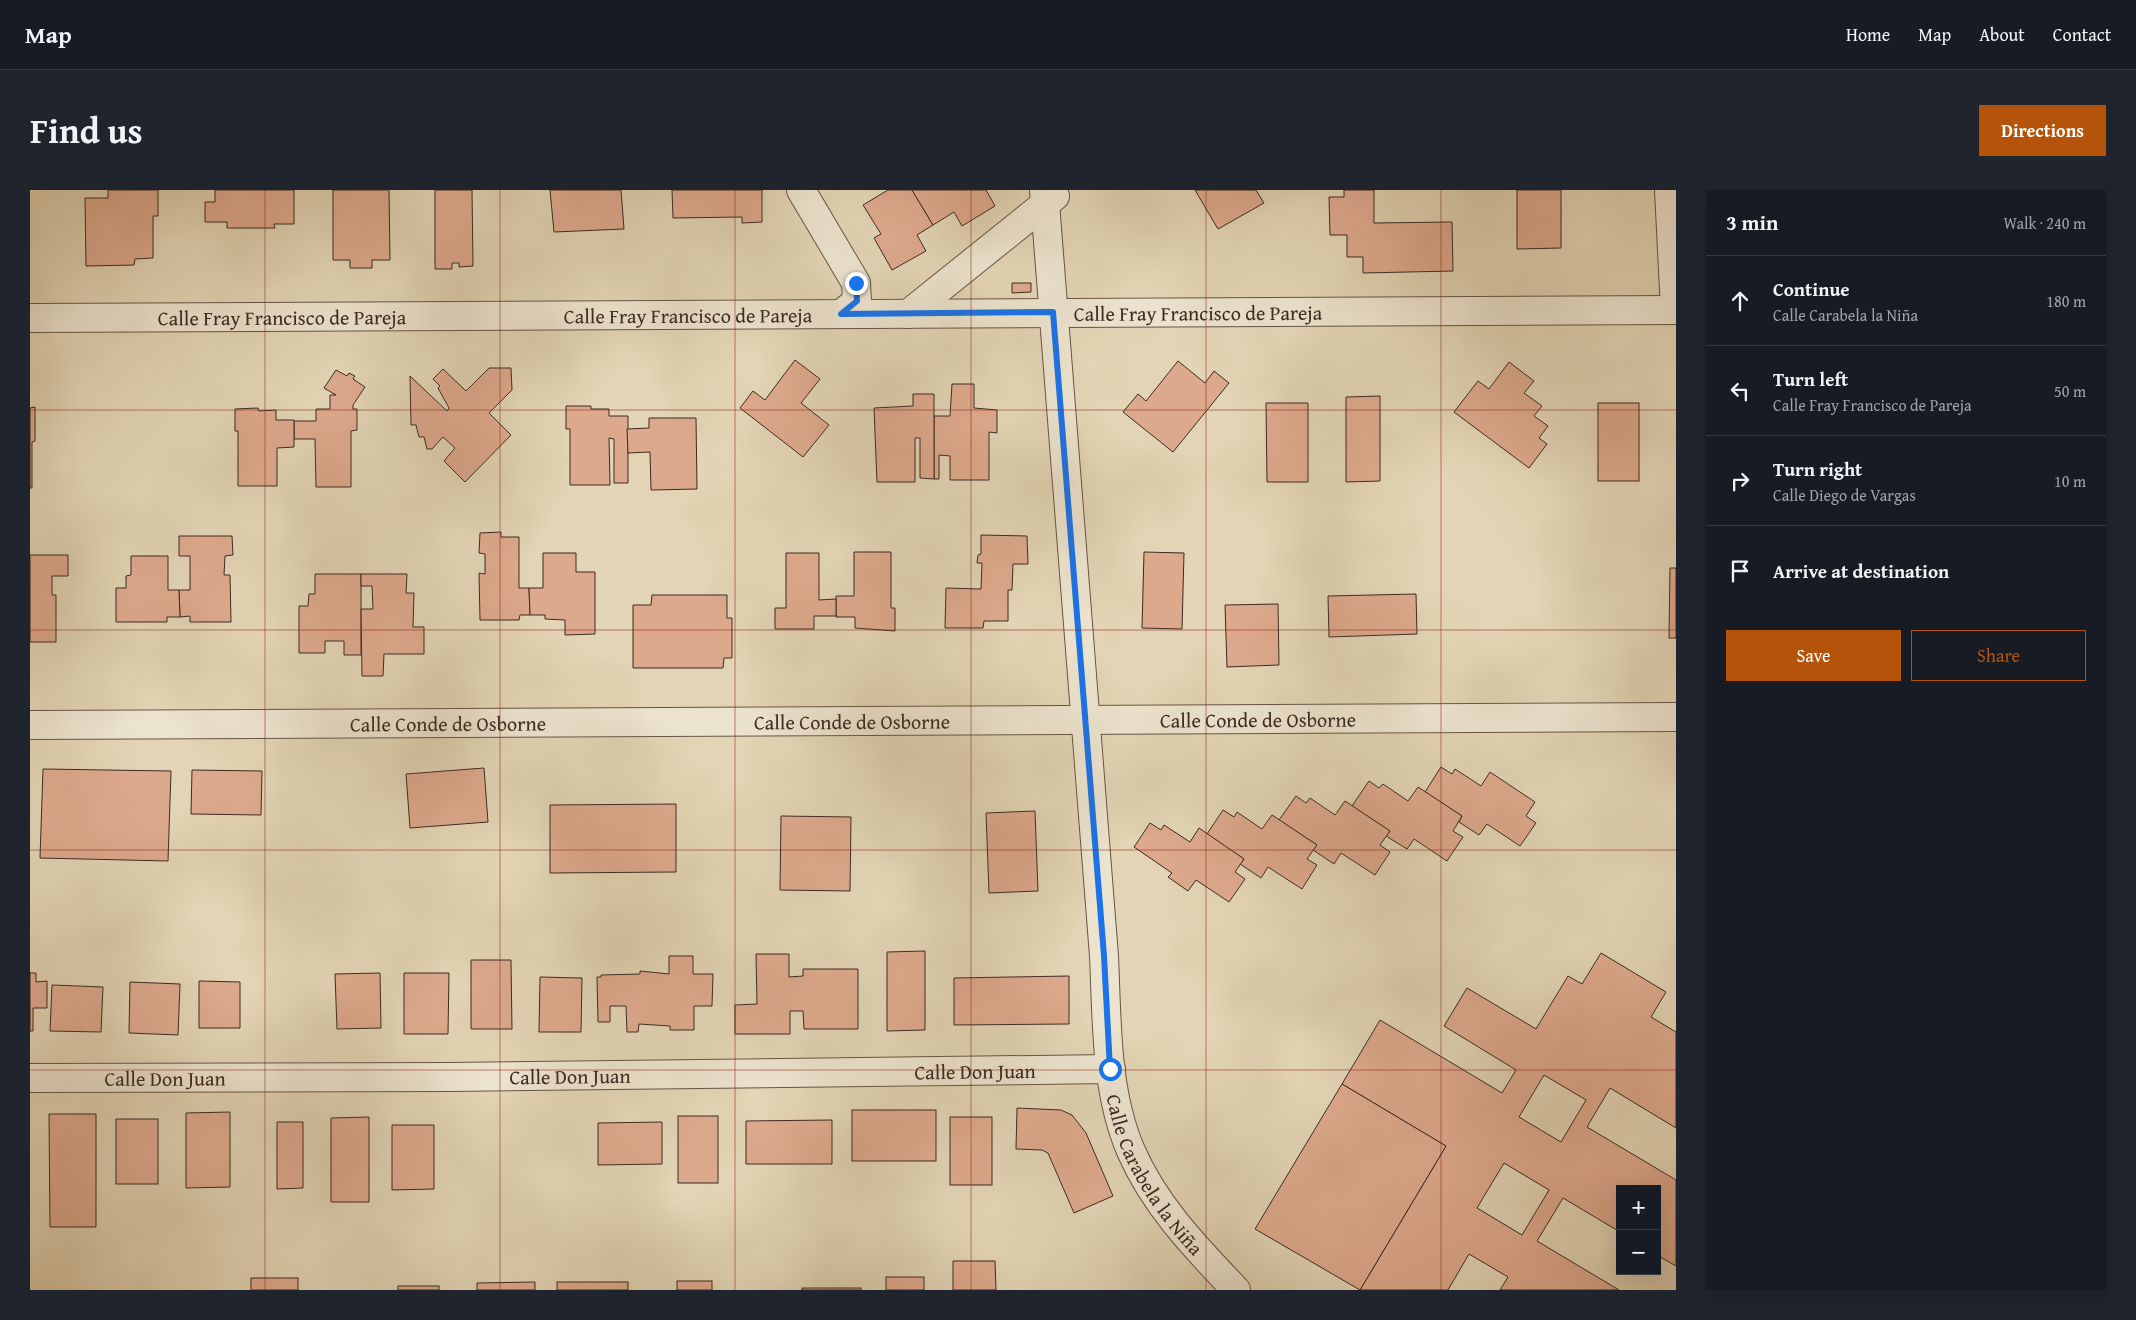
<!DOCTYPE html>
<html lang="en">
<head>
<meta charset="utf-8">
<style>
	body { margin:0; font-family:"Gentium Book Plus",serif; background:#20242c; color:#f1f3f6 }
	.controls { position:absolute; right:15px; bottom:15px; display:grid; overflow:hidden; border-radius:0px; box-shadow:0 5px 20px #0002 }
	.controls button { width:45px; height:45px; display:grid; place-items:center; padding:0; border:0; border-bottom:1px solid #363941; background:#171b24; color:#f1f3f6; font:25px sans-serif }
	.stop { position:absolute; width:15px; height:15px; margin:-11px; border:4px solid #1a73e8; border-radius:50%; background:#fff }
	.stop.end { background:#1a73e8; border-color:#fff; box-shadow:0 1px 5px #0008 }
	.list { margin:0; padding:0; list-style:none }
	h2 { display:flex; justify-content:space-between; align-items:center; height:65px; margin:0; padding:0 20px; font-size:21px }
	h2 small { font-size:16px; font-weight:400; color:#9ea1a6 }
	.list li { display:grid; grid-template-columns:32px 1fr auto; gap:15px; align-items:center; box-sizing:border-box; height:90px; padding:0 20px; border-top:1px solid #363941 }
	.list b { display:block; font-size:19px; white-space:nowrap }
	.list p { margin:0; font-size:16px; white-space:nowrap; color:#9ea1a6 }
	.list em { font-size:16px; font-style:normal; color:#9ea1a6 }
	.actions { display:flex; gap:10px; padding:15px 20px }
	.actions a { flex:1; padding:11px 0; border:1px solid #b45309; border-radius:0px; text-align:center; font-size:18px; color:#b45309 }
	.actions .main { background:#b45309; color:#fff }
	.icon { flex:none; width:28px; height:28px; fill:none; stroke:currentColor; stroke-width:2; stroke-linecap:round; stroke-linejoin:round }
	.map { position:relative; flex:none; width:1646px; height:1100px; overflow:hidden; border-radius:0px }
	header { display:flex; align-items:center; gap:30px; box-sizing:border-box; height:70px; padding:0 25px; background:#171b24; border-bottom:1px solid #363941 }
	header strong { font-size:24px }
	nav { display:flex; gap:28px; margin-inline-start:auto; font-size:18px }
	.intro { display:flex; align-items:center; justify-content:space-between; box-sizing:border-box; height:120px; padding:0 30px }
	h1 { margin:0; font-size:35px }
	.button { padding:12px 22px; border-radius:0px; background:#b45309; color:#fff; font-size:18px; font-weight:700 }
	main { display:flex; gap:30px; padding:0 30px }
	aside { flex:1; background:#171b24; border-radius:0px; box-shadow:0 5px 20px #0002 }
	.map>svg:first-child { display:block }
</style>
</head>
<body>
<header>
<strong>Map</strong>
<nav><a>Home</a><a>Map</a><a>About</a><a>Contact</a></nav>
</header>
<div class="intro"><h1>Find us</h1><a class="button">Directions</a></div>
<main>
<div class="map">
<svg width="1646" height="1100" viewBox="0 0 1646 1100">
	<rect width="100%" height="100%" fill="#e2d4b4"/>
	<filter id="stains"><feTurbulence type="fractalNoise" baseFrequency=".004" numOctaves="4"/><feColorMatrix values="0 0 0 0 .2 0 0 0 0 .09 0 0 0 0 .02 0 0 0 .5 -.17"/></filter>
	<radialGradient id="worn" r=".72"><stop offset=".6" stop-color="#630" stop-opacity="0"/><stop offset="1" stop-color="#630" stop-opacity=".3"/></radialGradient>
	<g fill="#dda98d" stroke="#3c2b22" fill-rule="evenodd">
		<polygon points="78,0 128,0 128,26 123,26 123,68 105,69 104,75 56,76 55,8 78,8"/>
		<polygon points="185,0 264,0 264,34 244,34 245,38 197,38 197,32 175,32 175,12 185,12"/>
		<polygon points="303,0 359,0 360,70 342,70 342,78 320,78 320,70 303,70"/>
		<polygon points="405,0 442,0 443,76 429,77 429,73 422,73 422,79 405,79"/>
		<polygon points="520,0 591,0 594,39 524,42"/>
		<polygon points="642,0 732,0 732,32 712,33 712,27 643,28"/>
		<polygon points="858,0 882,0 903,35 887,45 896,61 862,80 844,48 851,44 833,15"/>
		<polygon points="882,0 956,0 965,16 932,36 924,22 903,35"/>
		<polygon points="1165,0 1226,0 1234,13 1188,39"/>
		<polygon points="1314,0 1344,0 1344,33 1422,32 1423,81 1333,83 1333,67 1317,67 1317,45 1300,45 1299,7 1314,7"/>
		<polygon points="1487,0 1531,0 1531,58 1487,59"/>
		<polygon points="982,93 1001,93 1001,102 982,103"/>
		<polygon points="765,170 790,189 771,213 799,235 773,267 710,218 723,201 735,210"/>
		<polygon points="1148,171 1175,193 1184,181 1199,193 1143,262 1093,222 1108,204 1116,211"/>
		<polygon points="1479,172 1504,191 1494,203 1512,216 1504,226 1518,236 1509,248 1517,254 1499,278 1424,222 1448,191 1459,199"/>
		<polygon points="459,178 481,178 482,200 459,223 481,245 435,292 414,271 425,258 413,247 402,259 397,259 394,247 389,247 386,235 381,235 380,186 417,221 419,218 408,198 410,196 403,189 413,179 436,201"/>
		<polygon points="306,180 317,186 319,183 325,186 323,189 335,197 323,215 323,219 327,219 327,240 321,241 321,297 286,297 285,249 264,249 264,231 286,231 286,219 300,219 300,205 306,205 294,198"/>
		<polygon points="922,194 944,194 944,218 967,220 967,243 959,242 959,290 920,290 920,266 909,265 909,289 904,289 904,226 920,226"/>
		<polygon points="883,204 904,204 904,289 890,288 890,248 885,248 885,292 847,292 844,218 883,216"/>
		<polygon points="1350,206 1350,291 1316,292 1316,207"/>
		<polygon points="1236,213 1278,213 1278,292 1237,292"/>
		<rect x="1568" y="213" width="41" height="78"/>
		<polygon points="536,216 561,216 561,219 579,219 579,226 598,226 598,293 584,293 584,249 579,248 580,295 540,295 540,239 536,239"/>
		<polygon points="5,217 5,251 2,252 2,298 0,298 0,218"/>
		<polygon points="228,218 229,221 246,220 246,230 264,230 264,257 247,258 247,296 208,296 208,241 205,241 205,219"/>
		<polygon points="619,228 666,228 667,299 621,300 620,262 598,263 597,239 619,238"/>
		<polygon points="471,342 471,347 489,347 489,398 499,398 500,425 490,425 489,430 450,430 449,383 455,384 455,364 449,363 450,343"/>
		<polygon points="951,345 997,346 998,374 983,374 982,400 978,400 978,431 954,431 953,438 915,438 916,398 951,399 952,373 947,373 948,365 951,364"/>
		<polygon points="149,346 202,346 203,365 195,366 194,385 200,385 201,432 160,432 160,426 150,427 149,400 160,400 160,366 149,366"/>
		<polygon points="824,362 861,362 861,418 865,418 865,441 825,438 825,427 806,427 806,406 824,406"/>
		<polygon points="1114,362 1154,363 1152,439 1112,438"/>
		<polygon points="513,363 546,363 546,382 565,382 565,444 535,445 535,430 515,429 515,425 500,425 499,398 513,398"/>
		<polygon points="756,363 789,363 789,410 806,409 806,426 784,426 784,439 745,439 745,418 756,418"/>
		<polygon points="0,365 38,365 38,386 22,386 22,405 26,405 26,452 0,452"/>
		<polygon points="101,366 138,366 138,400 149,400 150,427 137,427 137,432 86,432 86,398 96,398 96,386 101,385"/>
		<polygon points="1640,378 1646,378 1646,448 1639,448"/>
		<polygon points="285,384 331,384 331,465 314,465 314,451 295,451 295,463 269,463 269,416 278,416 279,404 285,404"/>
		<polygon points="331,384 377,384 376,403 384,403 383,437 394,437 394,464 354,464 353,486 332,486 331,419 343,419 342,396 331,396"/>
		<polygon points="1386,404 1387,444 1299,447 1298,406"/>
		<polygon points="622,405 697,405 697,428 702,428 702,468 694,468 693,478 603,478 603,415 621,415"/>
		<polygon points="1248,414 1249,475 1197,477 1195,415"/>
		<polygon points="1411,577 1422,584 1425,579 1451,596 1460,582 1505,612 1496,626 1506,633 1490,656 1457,634 1449,645 1429,632 1432,626 1395,602"/>
		<polygon points="454,578 458,632 380,638 376,584"/>
		<polygon points="13,579 141,581 138,671 10,668"/>
		<polygon points="162,580 232,581 231,625 161,624"/>
		<polygon points="1339,591 1349,598 1353,594 1378,611 1388,597 1432,626 1423,641 1433,647 1417,671 1384,649 1377,659 1356,646 1360,641 1322,616"/>
		<polygon points="1266,606 1276,613 1280,608 1305,625 1315,611 1360,641 1350,655 1360,662 1345,685 1311,663 1304,674 1283,660 1287,655 1249,630"/>
		<polygon points="646,614 646,682 520,683 520,615"/>
		<polygon points="1193,620 1204,627 1207,622 1232,639 1242,625 1287,655 1277,669 1287,675 1272,699 1238,677 1231,688 1210,674 1214,669 1177,644"/>
		<polygon points="1005,621 1008,701 959,703 956,623"/>
		<polygon points="751,626 821,627 820,701 750,700"/>
		<polygon points="1120,633 1131,640 1134,635 1160,652 1169,638 1214,669 1205,682 1215,689 1199,712 1166,690 1158,701 1138,687 1142,683 1104,657"/>
		<polygon points="895,761 895,840 857,841 857,762"/>
		<path d="M1571,763l65,39 -15,25 25,15v96l-66,-40 -23,39 89,53v86l-19,-11v-66h-37v43l-57,-34 -26,43 82,49h-119l8,-13 -39,-23 -21,36h-88l86,-144 -104,-62 38,-64 122,73 14,-23 -72,-44 23,-38 69,41 32,-53 14,8zM1514,885l42,25 -25,42 -42,-25zM1474,973l45,27 -27,45 -45,-27z"/>
		<polygon points="726,764 759,764 759,787 773,786 773,779 828,779 828,839 774,839 773,821 760,821 760,844 705,844 705,815 727,814"/>
		<polygon points="639,766 663,766 663,784 683,784 682,816 664,816 664,840 640,840 640,836 609,834 608,842 597,842 596,816 580,816 580,832 568,832 567,787 571,787 571,785 610,784 610,781 639,784"/>
		<polygon points="441,770 481,770 482,839 441,839"/>
		<polygon points="0,783 6,783 6,792 17,791 17,818 3,818 3,841 0,841"/>
		<polygon points="350,783 351,838 307,839 305,784"/>
		<polygon points="374,783 419,783 418,844 374,844"/>
		<polygon points="1039,786 1039,834 924,835 924,788"/>
		<polygon points="510,787 552,788 551,842 509,842"/>
		<polygon points="169,791 210,792 210,838 169,838"/>
		<polygon points="100,792 150,794 148,845 99,843"/>
		<polygon points="22,795 73,797 71,842 20,841"/>
		<polygon points="1312,894 1416,956 1330,1100 1225,1039"/>
		<polygon points="987,918 1031,920 1042,925 1056,943 1083,1006 1044,1023 1018,963 1012,960 986,959"/>
		<rect x="822" y="920" width="84" height="51"/>
		<polygon points="200,922 200,997 156,998 156,923"/>
		<polygon points="19,924 66,924 66,1037 20,1037"/>
		<rect x="648" y="926" width="40" height="67"/>
		<polygon points="339,927 339,1012 301,1012 301,928"/>
		<rect x="920" y="927" width="42" height="68"/>
		<rect x="86" y="929" width="42" height="65"/>
		<polygon points="802,930 802,974 716,974 716,931"/>
		<polygon points="247,932 273,932 273,998 247,999"/>
		<polygon points="632,932 632,974 568,975 568,933"/>
		<polygon points="362,935 404,935 404,999 362,1000"/>
		<polygon points="923,1071 965,1071 966,1100 923,1100"/>
		<rect x="856" y="1087" width="38" height="13"/>
		<rect x="221" y="1088" width="47" height="12"/>
		<rect x="647" y="1091" width="35" height="9"/>
		<polygon points="505,1092 505,1100 447,1100 447,1093"/>
		<rect x="527" y="1092" width="71" height="8"/>
		<rect x="368" y="1096" width="41" height="4"/>
		<rect x="772" y="1098" width="59" height="2"/>
	</g>
	<g fill="none" stroke-linecap="round" stroke-linejoin="round">
		<defs>
			<g id="minor">
				<polyline points="771,0 826,93 827,111 811,124"/>
				<path id="s1" d="M1014,0l60,766c3,64 1,135 27,195 24,55 65,97 105,139"/>
				<polyline points="1639,0 1645,120"/>
				<polyline points="878,124 1025,6"/>
				<path id="s2" d="M0,128l1646,-8"/>
				<path id="s3" d="M0,535l1646,-8"/>
				<path id="s4" d="M0,888l420,-1 661,-8"/>
			</g>
		</defs>
		<use href="#minor" stroke="#665546" stroke-width="30"/>
		<use href="#minor" stroke="#ece3ce" stroke-width="28"/>
	</g>
	<g fill="none" stroke-linecap="round" stroke-linejoin="round">
		<polyline stroke="#1a73e8" stroke-width="6" points="826,93 827,111 811,124 1023,122 1074,766 1080,879"/>
	</g>
	<path fill="none" stroke="#8f2418" stroke-width="1" stroke-opacity="0.55" d="M235,0v1100M470,0v1100M705,0v1100M941,0v1100M1176,0v1100M1411,0v1100M0,220h1646M0,440h1646M0,660h1646M0,880h1646"/>
	<g text-anchor="middle" dominant-baseline="central" stroke-width="5" stroke-linejoin="round" paint-order="stroke">
		<g font-size="20" fill="#3c2b22" stroke="#ece3ce">
			<text stroke="none"><textPath href="#s2" startOffset="1168">Calle Fray Francisco de Pareja</textPath></text>
			<text stroke="none"><textPath href="#s2" startOffset="658">Calle Fray Francisco de Pareja</textPath></text>
			<text stroke="none"><textPath href="#s2" startOffset="252">Calle Fray Francisco de Pareja</textPath></text>
			<text stroke="none"><textPath href="#s3" startOffset="1228">Calle Conde de Osborne</textPath></text>
			<text stroke="none"><textPath href="#s3" startOffset="822">Calle Conde de Osborne</textPath></text>
			<text stroke="none"><textPath href="#s3" startOffset="418">Calle Conde de Osborne</textPath></text>
			<text stroke="none"><textPath href="#s4" startOffset="945">Calle Don Juan</textPath></text>
			<text stroke="none"><textPath href="#s4" startOffset="540">Calle Don Juan</textPath></text>
			<text stroke="none"><textPath href="#s4" startOffset="135">Calle Don Juan</textPath></text>
			<text stroke="none"><textPath href="#s1" startOffset="998">Calle Carabela la Niña</textPath></text>
		</g>
	</g>
	<rect width="100%" height="100%" filter="url(#stains)"/>
	<rect width="100%" height="100%" fill="url(#worn)"/>
</svg>
<div class="controls">
<button>+</button>
<button>−</button>
</div>
<div class="stop" style="left:1080px;top:879px"></div>
<div class="stop end" style="left:826px;top:93px"></div>
</div>
<aside>
<h2>3 min<small>Walk · 240 m</small></h2>
<ul class="list">
<li><svg class="icon" aria-label="ahead" viewBox="0 0 24 24"><path d="M12 20V5M6 11l6-6 6 6"/></svg><div><b>Continue</b><p>Calle Carabela la Niña</p></div><em>180 m</em></li>
<li><svg class="icon" aria-label="left" viewBox="0 0 24 24"><path d="M17 20v-9H6M10 6l-5 5 5 5"/></svg><div><b>Turn left</b><p>Calle Fray Francisco de Pareja</p></div><em>50 m</em></li>
<li><svg class="icon" aria-label="right" viewBox="0 0 24 24"><path d="M7 20v-9h11M14 6l5 5-5 5"/></svg><div><b>Turn right</b><p>Calle Diego de Vargas</p></div><em>10 m</em></li>
<li><svg class="icon" aria-label="arrive" viewBox="0 0 24 24"><path d="M6 21V4h12l-3 4 3 4H6"/></svg><div><b>Arrive at destination</b></div></li>
</ul>
<div class="actions"><a class="main">Save</a><a>Share</a></div>
</aside>
</main>
</body>
</html>
